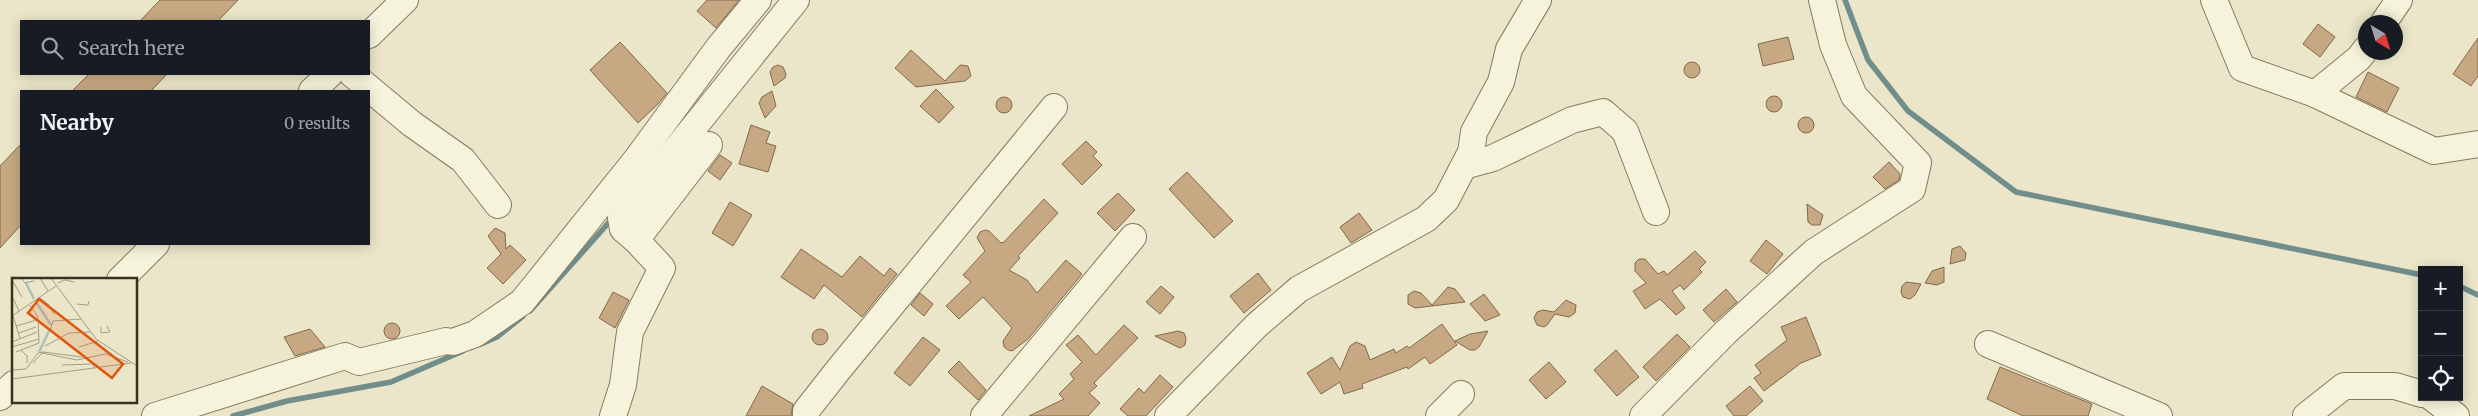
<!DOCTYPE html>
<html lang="en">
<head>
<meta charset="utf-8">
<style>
	body { margin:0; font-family:Merriweather,serif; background:#20242c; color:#f1f3f6 }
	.controls { position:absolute; right:15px; bottom:15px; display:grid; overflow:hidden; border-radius:0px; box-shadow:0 2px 12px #0003 }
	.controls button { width:45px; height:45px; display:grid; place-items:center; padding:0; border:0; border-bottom:1px solid #363941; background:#171b24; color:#f1f3f6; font:25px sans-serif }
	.compass { position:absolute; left:2358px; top:15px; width:45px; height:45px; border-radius:50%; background:#171b24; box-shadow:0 2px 12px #0003; rotate:142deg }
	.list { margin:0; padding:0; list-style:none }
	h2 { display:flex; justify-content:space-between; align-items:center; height:65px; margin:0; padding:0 20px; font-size:21px }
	h2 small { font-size:16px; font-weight:400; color:#9ea1a6 }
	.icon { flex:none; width:28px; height:28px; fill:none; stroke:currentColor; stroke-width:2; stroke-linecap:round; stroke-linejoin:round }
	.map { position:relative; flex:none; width:2478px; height:416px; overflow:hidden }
	.search { position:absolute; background:#171b24; box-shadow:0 2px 12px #0003; left:20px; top:20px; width:350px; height:55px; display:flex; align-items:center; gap:12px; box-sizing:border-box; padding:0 18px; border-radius:0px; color:#9ea1a6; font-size:19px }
	.panel { position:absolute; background:#171b24; box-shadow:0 2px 12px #0003; left:20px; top:90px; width:350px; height:155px; border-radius:0px }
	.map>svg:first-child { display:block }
</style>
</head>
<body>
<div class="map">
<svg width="2478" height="416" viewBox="0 0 2478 416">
	<rect width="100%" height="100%" fill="#ebe6c9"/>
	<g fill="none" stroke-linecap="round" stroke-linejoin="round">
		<g stroke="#718e8b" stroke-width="5.5">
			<polyline points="1845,0 1868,60 1908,111 2016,192 2422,275"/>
			<polyline points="2459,286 2478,295"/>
			<polyline points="530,311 612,219"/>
			<polyline points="481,344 497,337 523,316"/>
			<polyline points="233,416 287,401 391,382 463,351"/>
		</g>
	</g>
	<g fill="#c6a982" stroke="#836947">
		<polygon points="160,0 238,0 218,21 140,21"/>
		<polygon points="707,0 739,0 716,28 697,11"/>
		<polygon points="2318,24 2335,37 2320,57 2303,44"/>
		<polygon points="1788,37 1794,59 1763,66 1758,44"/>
		<polygon points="2478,38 2478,76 2471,86 2453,74"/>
		<polygon points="620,42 667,93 658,104 638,123 590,70"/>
		<polygon points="911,50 945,81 960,65 968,66 971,76 965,81 916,87 895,68"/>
		<circle cx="1692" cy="70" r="8"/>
		<polygon points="778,65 783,67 786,74 785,78 774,86 770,72 773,67"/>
		<polygon points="2368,72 2399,88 2387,112 2356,97"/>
		<polygon points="89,74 167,74 151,91 72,91"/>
		<polygon points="936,89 954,107 939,123 920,106"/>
		<polygon points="772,91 776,106 765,118 759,103 762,97"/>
		<circle cx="1774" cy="104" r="8"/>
		<circle cx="1004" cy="105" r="8"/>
		<circle cx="1806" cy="125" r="8"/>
		<polygon points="751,125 770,132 766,143 776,146 768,172 739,164"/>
		<polygon points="1086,141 1097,152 1093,156 1102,165 1082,185 1062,164"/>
		<polygon points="21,144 21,225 0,248 0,166"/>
		<polygon points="720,155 732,163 720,180 708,171"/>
		<polygon points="1889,162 1900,174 1899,180 1885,189 1873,177"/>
		<polygon points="1187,172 1233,221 1214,238 1169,189"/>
		<polygon points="1118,193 1135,210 1115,231 1097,213"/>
		<polygon points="1044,199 1058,213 1018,256 1020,258 1009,270 1027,280 1037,293 1066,260 1082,274 1028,339 1012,351 1008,350 1004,347 1003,341 1012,328 983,297 959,319 946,306 971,282 963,275 985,251 977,238 980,232 985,230 989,231 1001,243 1004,242"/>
		<polygon points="730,202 752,215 733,246 712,233"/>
		<polygon points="1807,204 1823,215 1820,225 1812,225 1808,222"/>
		<polygon points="1359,213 1372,230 1351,243 1340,227"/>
		<polygon points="495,228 505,233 506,249 510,245 526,260 503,284 487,268 501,254 488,236"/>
		<polygon points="1766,240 1783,254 1767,274 1750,261"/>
		<polygon points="1960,246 1966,253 1965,260 1950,264 1952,249"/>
		<polygon points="801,249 842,277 860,256 884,276 890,268 897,274 862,317 824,285 814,299 781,277"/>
		<polygon points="1695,251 1706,262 1699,269 1702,272 1684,290 1680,285 1672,291 1685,308 1676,315 1660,299 1645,309 1633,291 1646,283 1635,271 1635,263 1639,259 1645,259 1658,274 1664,271 1667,275"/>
		<polygon points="1944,267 1944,282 1937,285 1925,283 1932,271"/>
		<polygon points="1258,273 1271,290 1244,313 1230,296"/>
		<polygon points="1906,282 1921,284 1915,295 1910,299 1903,297 1901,292 1902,286"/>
		<polygon points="1161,286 1174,297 1160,314 1146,302"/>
		<polygon points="1448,287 1455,289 1465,302 1415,308 1408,304 1408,295 1414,291 1421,293 1432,305"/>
		<polygon points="1726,289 1737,302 1714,322 1703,310"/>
		<polygon points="613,292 629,300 615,328 599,318"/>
		<polygon points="920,293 933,304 924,316 911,305"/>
		<polygon points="1484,294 1500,315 1485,321 1470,304"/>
		<polygon points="1566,300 1576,305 1575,313 1569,317 1555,314 1547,325 1544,327 1537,325 1534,318 1537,312 1543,310 1554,312"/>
		<polygon points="1806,317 1821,355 1801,363 1764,391 1754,378 1761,373 1755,365 1787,340 1781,327"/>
		<circle cx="392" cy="331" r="8"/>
		<polygon points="1442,324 1457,345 1430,364 1425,357 1408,369 1407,367 1362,384 1363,388 1344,394 1340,382 1321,394 1307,373 1332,357 1340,370 1350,346 1356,342 1365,346 1370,360 1394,349 1396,353 1407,346 1409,348"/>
		<polygon points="1124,325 1138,338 1094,383 1097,386 1089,393 1100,403 1088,416 1029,416 1064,399 1059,394 1074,379 1070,374 1082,362 1066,345 1078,335 1096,355"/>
		<circle cx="820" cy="337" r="8"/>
		<polygon points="310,329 325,347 295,356 284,337"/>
		<polygon points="1178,331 1184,333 1186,338 1185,345 1180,348 1155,336"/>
		<polygon points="1488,331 1479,347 1475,350 1470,350 1455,341 1470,334"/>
		<polygon points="1677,334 1690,347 1656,381 1643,367"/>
		<polygon points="923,337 940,350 910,386 894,373"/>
		<polygon points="1616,350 1639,377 1617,396 1594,370"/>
		<polygon points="959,361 986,390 978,400 948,372"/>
		<polygon points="1549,362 1566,382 1546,399 1529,380"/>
		<polygon points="2000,367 2092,404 2088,416 2023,416 1987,399"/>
		<polygon points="1160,375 1173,387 1146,416 1128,416 1120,409 1139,388 1144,393"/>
		<polygon points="762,386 793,404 791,416 746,416"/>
		<polygon points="1750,386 1763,401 1746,416 1734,416 1726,406"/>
	</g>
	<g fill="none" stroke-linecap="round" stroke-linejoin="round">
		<defs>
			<g id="minor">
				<polyline points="2214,0 2242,68 2315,94 2434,151 2478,144"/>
				<polyline points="2384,22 2399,0"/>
				<polyline points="369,35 405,0"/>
				<polyline points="352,74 412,124 463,160 498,205"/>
				<polyline points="312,91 330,74"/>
				<polyline points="2315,94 2359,58 2366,49"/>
				<polyline points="1464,166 1493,158 1572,120 1603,112 1625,131 1656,212"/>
				<polyline points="636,240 623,229 621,218 796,0"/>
				<polyline points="120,280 156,244"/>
				<polyline points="1988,344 2159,416"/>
				<polyline points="0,397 14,384"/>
				<polyline points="2431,397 2456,416"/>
				<polyline points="155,416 345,356 359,362 446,341 453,342 475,334 522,302 636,160 719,47 758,0"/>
				<polyline points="613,416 623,385 630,332 662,268 636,240 709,145"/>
				<polyline points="806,416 806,411 839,369 1054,107"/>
				<polyline points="984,416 1133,237"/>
				<polyline points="1168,416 1257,325 1299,289 1426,219 1446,200 1471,152 1474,132 1501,82 1509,49 1538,0"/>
				<polyline points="1439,416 1461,394"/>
				<polyline points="1643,416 1726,332 1814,252 1912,189 1918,163 1854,96 1833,45 1822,0"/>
				<polyline points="2306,416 2344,386 2395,386 2422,394"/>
			</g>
		</defs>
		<use href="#minor" stroke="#867a5f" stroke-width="28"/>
		<use href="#minor" stroke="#f6f3dc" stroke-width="26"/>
	</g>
	<g transform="translate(12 278)">
		<rect width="125" height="125" fill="#ebe6c9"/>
		<path fill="none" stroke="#a9c0bd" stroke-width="2.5" d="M14,5l8,16M24,24l15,23M27,74l10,-21"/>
		<path fill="none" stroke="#a39d86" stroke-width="1" d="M9,0l4,5 9,-2M28,0l8,13M39,0l45,61 41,27M0,2l10,17M46,5l7,-3 9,2M0,18l7,15M28,20l8,6 6,10M65,26l11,1 1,-4M0,38l44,-30M1,38l7,22M4,48l21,-6M89,49v6l9,-1 -3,-6M38,53l3,-10 28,-2M7,55l17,-6M0,64l25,-10M33,68l24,-13 21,-1M0,69l27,-8M67,69l19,-6M9,72l6,6v7M4,74l23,-9 -1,-26 -8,-12M31,74l39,5M21,85l9,-10 35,7 28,-6 23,8M50,87l31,-1 1,4M0,92l14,-1 12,-16 5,-1M0,101l119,-16"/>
		<path fill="#df570d" fill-opacity="0.15" stroke="#df570d" stroke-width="2.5" d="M27,21l84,65 -11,14 -84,-65z"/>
		<rect width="125" height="125" fill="none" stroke="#383021" stroke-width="2.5"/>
	</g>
</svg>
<div class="controls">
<button>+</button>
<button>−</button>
<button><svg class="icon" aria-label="locate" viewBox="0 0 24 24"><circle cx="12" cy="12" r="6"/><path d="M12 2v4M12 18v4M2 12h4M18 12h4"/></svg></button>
</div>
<svg class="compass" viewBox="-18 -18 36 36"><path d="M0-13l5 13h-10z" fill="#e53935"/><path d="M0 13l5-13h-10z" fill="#9ea1a6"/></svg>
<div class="search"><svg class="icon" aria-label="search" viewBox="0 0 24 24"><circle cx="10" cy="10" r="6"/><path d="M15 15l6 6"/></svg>Search here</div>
<section class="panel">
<h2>Nearby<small>0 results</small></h2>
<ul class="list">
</ul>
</section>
</div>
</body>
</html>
